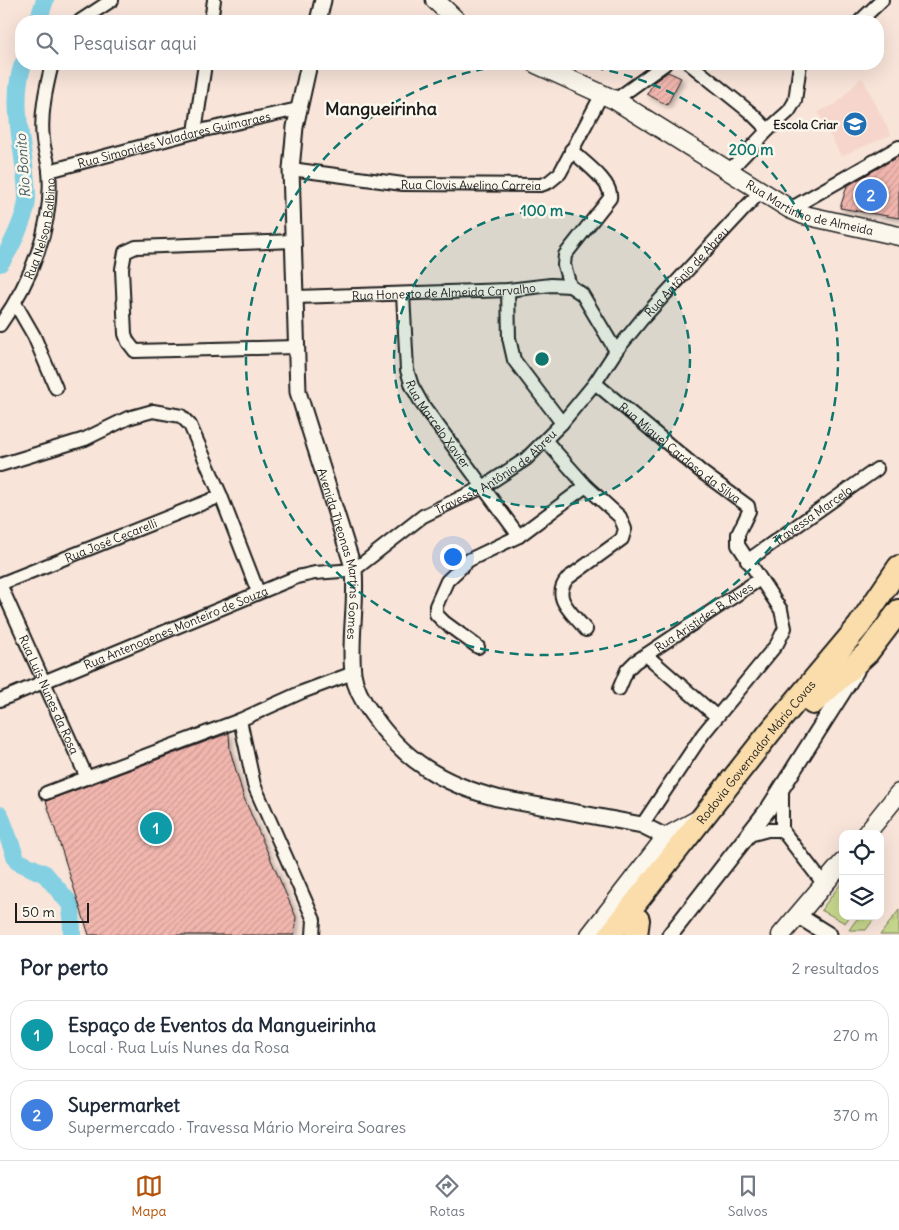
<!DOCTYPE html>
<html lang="pt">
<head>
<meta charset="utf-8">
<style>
	body { margin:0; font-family:Delius,sans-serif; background:#f2f2f3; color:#1f2937 }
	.controls { position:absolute; right:15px; bottom:15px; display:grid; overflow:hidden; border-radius:10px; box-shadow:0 5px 20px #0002 }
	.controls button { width:45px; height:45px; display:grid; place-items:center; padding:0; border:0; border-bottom:1px solid #e0e1e3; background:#fff; color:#1f2937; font:25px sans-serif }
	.scale { position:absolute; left:15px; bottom:12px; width:74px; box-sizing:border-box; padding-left:5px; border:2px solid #1c1c1c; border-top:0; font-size:14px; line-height:18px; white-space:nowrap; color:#1c1c1c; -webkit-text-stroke:4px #fbf7ec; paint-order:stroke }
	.you { position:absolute; left:452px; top:556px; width:18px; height:18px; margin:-12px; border:4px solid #fff; border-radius:50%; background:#1a73e8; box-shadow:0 0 0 8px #1a73e833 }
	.badge { display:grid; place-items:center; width:32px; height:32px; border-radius:50%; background:#b45309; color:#fff; font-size:16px; font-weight:700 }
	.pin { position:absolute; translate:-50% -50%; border:2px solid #fff; box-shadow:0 1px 5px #0006 }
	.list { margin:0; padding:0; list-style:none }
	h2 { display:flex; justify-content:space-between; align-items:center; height:65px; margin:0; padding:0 20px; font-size:21px }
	h2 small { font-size:16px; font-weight:400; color:#747a83 }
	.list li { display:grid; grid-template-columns:32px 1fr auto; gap:15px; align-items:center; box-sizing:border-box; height:70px; margin:0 10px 10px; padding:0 10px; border:1px solid #e0e1e3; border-radius:20px }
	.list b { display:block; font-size:19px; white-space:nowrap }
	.list p { margin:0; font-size:16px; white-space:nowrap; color:#747a83 }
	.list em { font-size:16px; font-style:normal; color:#747a83 }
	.icon { flex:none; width:28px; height:28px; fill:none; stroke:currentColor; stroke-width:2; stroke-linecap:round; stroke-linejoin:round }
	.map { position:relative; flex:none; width:899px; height:935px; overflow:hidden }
	.search { position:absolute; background:#fff; box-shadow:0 5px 20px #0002; left:15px; right:15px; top:15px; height:55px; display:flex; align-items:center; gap:12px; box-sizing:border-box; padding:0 18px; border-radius:20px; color:#747a83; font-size:19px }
	.sheet { height:225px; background:#fff }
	nav { display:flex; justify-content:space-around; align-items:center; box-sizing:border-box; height:70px; border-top:1px solid #e0e1e3; background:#fff; font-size:14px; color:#747a83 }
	nav a { display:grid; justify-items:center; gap:2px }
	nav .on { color:#b45309 }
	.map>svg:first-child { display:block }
</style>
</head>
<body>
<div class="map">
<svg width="899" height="935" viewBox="0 0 899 935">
	<defs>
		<pattern id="grass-tufts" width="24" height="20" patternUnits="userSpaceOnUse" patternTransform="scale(1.25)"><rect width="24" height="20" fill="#c6d78c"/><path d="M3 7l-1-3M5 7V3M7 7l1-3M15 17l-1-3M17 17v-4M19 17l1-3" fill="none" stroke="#aab878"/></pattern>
		<pattern id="building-hatch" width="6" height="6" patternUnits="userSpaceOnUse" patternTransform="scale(1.25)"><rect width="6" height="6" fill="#f1b6ae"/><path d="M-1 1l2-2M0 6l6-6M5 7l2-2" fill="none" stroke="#ce9c95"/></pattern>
		<filter id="shadow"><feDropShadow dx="3" dy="3" stdDeviation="2.5" flood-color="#0004"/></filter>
	</defs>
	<rect width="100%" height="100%" fill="#f8e4d9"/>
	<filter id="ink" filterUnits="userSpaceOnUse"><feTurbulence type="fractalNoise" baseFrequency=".02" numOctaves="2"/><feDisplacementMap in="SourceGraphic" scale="10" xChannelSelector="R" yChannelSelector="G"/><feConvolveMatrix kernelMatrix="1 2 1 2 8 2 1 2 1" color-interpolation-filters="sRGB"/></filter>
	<g filter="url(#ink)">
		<polygon fill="#f6d6cc" points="862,77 891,135 841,156 818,112 836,104"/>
		<g fill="url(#grass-tufts)" stroke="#717a54">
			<polygon points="899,910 899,935 880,935"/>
			<polygon points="859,916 876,916 866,930 849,930"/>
		</g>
		<polygon fill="#c6d78c" stroke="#717a54" points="843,881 843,916 850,916 845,923 821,910"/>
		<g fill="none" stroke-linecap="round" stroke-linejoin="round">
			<g stroke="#84d0e3" stroke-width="18">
				<polyline points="38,21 45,0"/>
				<path d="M0,263c10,-12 28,-51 27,-66 -1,-42 -18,-93 -4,-133"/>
				<polyline points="0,815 17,861 45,874 71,905 72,935"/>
			</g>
		</g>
		<g fill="url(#building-hatch)" stroke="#1c1c1c" filter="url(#shadow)">
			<polygon points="668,72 681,78 667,105 647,94 654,82"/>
			<polygon points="899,156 899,218 840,208 847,186"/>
			<polygon points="229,733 230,750 244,798 296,917 294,935 89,935 46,801"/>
		</g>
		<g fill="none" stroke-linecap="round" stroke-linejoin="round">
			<defs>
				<g id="minor">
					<polyline points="80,21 112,0"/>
					<polyline points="211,21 214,0"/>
					<polyline points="860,21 882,0"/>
					<polyline points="690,64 751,113 768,130 729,171"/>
					<polyline points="615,100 665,64"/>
					<polyline points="768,130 789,111 795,101 800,64"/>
					<polyline points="195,132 205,64"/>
					<path id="s1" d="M291,169l112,15 138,1 8,-3 11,-9 42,-79"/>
					<path id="s2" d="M49,171l146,-39 103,-23"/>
					<polyline points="790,209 899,147"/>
					<polyline points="294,241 136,247 125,252 122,269 125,334 128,342 135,351 296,347"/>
					<path d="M570,286l-6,-21 1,-10 45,-57c3,-16 -28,-37 -39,-48"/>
					<polyline points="508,290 509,338 514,360 562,423"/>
					<path id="s3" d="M403,294l4,76 5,16 10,18 97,132"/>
					<path id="s4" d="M296,297l212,-7 43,-5 19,1 12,8 34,57"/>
					<polyline points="15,303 34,336 56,388"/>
					<path id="s5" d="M0,325c31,-44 54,-100 49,-155 -1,-10 -5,-20 -6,-30 -3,-25 3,-52 9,-76"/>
					<path id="s6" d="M595,383l108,90 45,33 1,5 -11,23v11l43,65 4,18 -8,16 -74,90 -61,91"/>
					<path d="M546,441l40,45 34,31 5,12 -3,10 -54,39c-18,20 5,35 18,52"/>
					<polyline points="0,465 85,439 128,418 153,411 181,416 190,425 221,496 258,592"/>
					<path id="s7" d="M747,561l130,-92"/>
					<path id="s8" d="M0,584l221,-88"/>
					<path id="s9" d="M0,584l87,194"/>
					<polyline points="478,647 444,622 436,614 436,606 447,581 469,560 519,536 586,486"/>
					<polyline points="646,655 716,716"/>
					<path id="s10" d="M619,689l8,-19 8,-8 125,-83"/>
					<path id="s11" d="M0,700l297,-123 18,-4 39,-3 69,-54 60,-29 43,-28 36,-36 33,-40 21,-32 27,-33 117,-126"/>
					<polyline points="782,786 782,830 823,883"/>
					<polyline points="46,793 240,720"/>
					<polyline points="749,835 768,830 782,830"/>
					<polyline points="313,935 314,920 254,785 240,720 302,692 353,673"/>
				</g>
				<g id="tertiary">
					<polyline points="318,21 323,0"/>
					<path id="s12" d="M309,64l-14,63 -4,42 7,223 56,178c3,34 -5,69 -1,103 2,14 10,29 19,41 31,46 71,70 125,84l145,27 24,12"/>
					<polyline points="797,915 829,935"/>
					<polyline points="670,935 769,808 856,671"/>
				</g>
				<g id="secondary">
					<polyline points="435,0 457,21"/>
					<path id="s13" d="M536,64l79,36 175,109 14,6 95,21"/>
					<polyline points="866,834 899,793"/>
					<polyline points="590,935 666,837 699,819"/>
					<polyline points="781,935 843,862"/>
				</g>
				<g id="motorway">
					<polyline points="813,703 867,653 899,611"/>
					<path id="s14" d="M610,935l160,-203 89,-106 40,-59"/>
					<polyline points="636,935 638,920"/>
				</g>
			</defs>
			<use href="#minor" stroke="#1c1c1c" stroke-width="16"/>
			<use href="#tertiary" stroke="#1c1c1c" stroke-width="19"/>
			<use href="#secondary" stroke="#1c1c1c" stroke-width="21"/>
			<use href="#motorway" stroke="#1c1c1c" stroke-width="26"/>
			<use href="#minor" stroke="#fbf7ec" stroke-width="12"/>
			<use href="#tertiary" stroke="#fbf7ec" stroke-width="15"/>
			<use href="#secondary" stroke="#fbf7ec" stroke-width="18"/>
			<use href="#motorway" stroke="#faddab" stroke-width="22"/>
		</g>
	</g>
	<circle cx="542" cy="359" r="148" fill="#0f766e" fill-opacity=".12"/>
	<g fill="none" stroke="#0f766e" stroke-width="2.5" stroke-dasharray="9 6">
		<circle cx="542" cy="359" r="148"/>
		<path d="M565 64A296 296 0 1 1 519 64"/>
	</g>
	<defs>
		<symbol id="school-disc" viewBox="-11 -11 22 22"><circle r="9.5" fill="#1f6fb2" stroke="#fbf7ec"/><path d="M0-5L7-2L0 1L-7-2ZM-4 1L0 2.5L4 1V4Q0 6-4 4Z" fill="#fff"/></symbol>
	</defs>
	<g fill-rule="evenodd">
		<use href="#school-disc" x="841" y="110" width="28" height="28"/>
	</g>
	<g text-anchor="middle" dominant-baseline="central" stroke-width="5" stroke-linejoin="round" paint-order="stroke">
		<g font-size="12" font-weight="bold" fill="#1c1c1c" stroke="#fbf7ec" text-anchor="end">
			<text x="838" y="124">Escola Criar</text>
		</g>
		<g font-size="12" fill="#1c1c1c" stroke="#fbf7ec">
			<text stroke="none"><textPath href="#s2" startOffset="129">Rua Simonides Valadares Guimaraes</textPath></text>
			<text stroke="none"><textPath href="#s1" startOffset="181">Rua Clovis Avelino Correia</textPath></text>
			<text stroke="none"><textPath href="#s13" startOffset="311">Rua Martinho de Almeida</textPath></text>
			<text stroke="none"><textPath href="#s5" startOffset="106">Rua Nelson Balbino</textPath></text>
			<text stroke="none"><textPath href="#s11" startOffset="832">Rua Antônio de Abreu</textPath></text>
			<text stroke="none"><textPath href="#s4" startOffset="148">Rua Honesto de Almeida Carvalho</textPath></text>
			<text stroke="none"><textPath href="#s3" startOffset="139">Rua Marcelo Xavier</textPath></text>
			<text stroke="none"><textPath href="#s6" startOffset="110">Rua Miguel Cardoso da Silva</textPath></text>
			<text stroke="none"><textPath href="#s11" startOffset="552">Travessa Antônio de Abreu</textPath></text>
			<text stroke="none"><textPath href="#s7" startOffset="80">Travessa Marcelo</textPath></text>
			<text stroke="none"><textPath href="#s8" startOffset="119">Rua José Cecarelli</textPath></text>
			<text stroke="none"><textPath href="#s12" startOffset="498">Avenida Theonas Martins Gomes</textPath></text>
			<text stroke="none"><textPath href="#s10" startOffset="114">Rua Aristides B. Alves</textPath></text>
			<text stroke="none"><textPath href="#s11" startOffset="190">Rua Antenogenes Monteiro de Souza</textPath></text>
			<text stroke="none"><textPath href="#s9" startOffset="121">Rua Luís Nunes da Rosa</textPath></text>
			<text stroke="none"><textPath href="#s14" startOffset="234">Rodovia Governador Mário Covas</textPath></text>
		</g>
		<g font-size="14" font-style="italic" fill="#405b62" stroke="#fbf7ec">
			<text transform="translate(23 166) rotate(-94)">Rio Bonito</text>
		</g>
		<g font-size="18" font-weight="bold" fill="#1c1c1c" stroke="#fbf7ec">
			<text x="381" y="108">Mangueirinha</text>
		</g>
	</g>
	<circle cx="542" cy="359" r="8" fill="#0f766e" stroke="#fbf7ec" stroke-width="2.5"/>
	<g font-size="15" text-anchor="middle" font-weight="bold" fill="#0f766e" stroke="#fbf7ec" stroke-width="5" stroke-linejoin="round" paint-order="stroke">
		<text x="751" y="155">200 m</text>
		<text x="542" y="216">100 m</text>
	</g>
</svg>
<div class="controls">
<button><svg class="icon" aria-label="locate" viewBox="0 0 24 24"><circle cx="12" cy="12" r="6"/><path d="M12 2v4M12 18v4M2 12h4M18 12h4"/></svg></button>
<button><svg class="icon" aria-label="layers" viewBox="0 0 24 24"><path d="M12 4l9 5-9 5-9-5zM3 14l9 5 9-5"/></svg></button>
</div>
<div class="scale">50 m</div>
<div class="you"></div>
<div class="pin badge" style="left:156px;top:828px;background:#0f9aa8">1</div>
<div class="pin badge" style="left:871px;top:195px;background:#3f7fe0">2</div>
<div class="search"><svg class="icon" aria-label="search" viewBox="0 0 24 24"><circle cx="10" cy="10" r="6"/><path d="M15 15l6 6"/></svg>Pesquisar aqui</div>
</div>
<section class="sheet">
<h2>Por perto<small>2 resultados</small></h2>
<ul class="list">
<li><span class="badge" style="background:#0f9aa8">1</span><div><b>Espaço de Eventos da Mangueirinha</b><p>Local · Rua Luís Nunes da Rosa</p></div><em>270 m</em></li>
<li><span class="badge" style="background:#3f7fe0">2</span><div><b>Supermarket</b><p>Supermercado · Travessa Mário Moreira Soares</p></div><em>370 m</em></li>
</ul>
</section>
<nav>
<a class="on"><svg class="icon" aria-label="map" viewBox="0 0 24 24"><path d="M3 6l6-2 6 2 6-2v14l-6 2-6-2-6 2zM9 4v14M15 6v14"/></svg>Mapa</a>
<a><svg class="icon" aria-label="directions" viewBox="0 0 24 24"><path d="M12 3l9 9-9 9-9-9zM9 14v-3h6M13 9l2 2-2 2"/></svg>Rotas</a>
<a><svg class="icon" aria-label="saved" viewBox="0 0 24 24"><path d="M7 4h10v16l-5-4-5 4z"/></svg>Salvos</a>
</nav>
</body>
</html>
